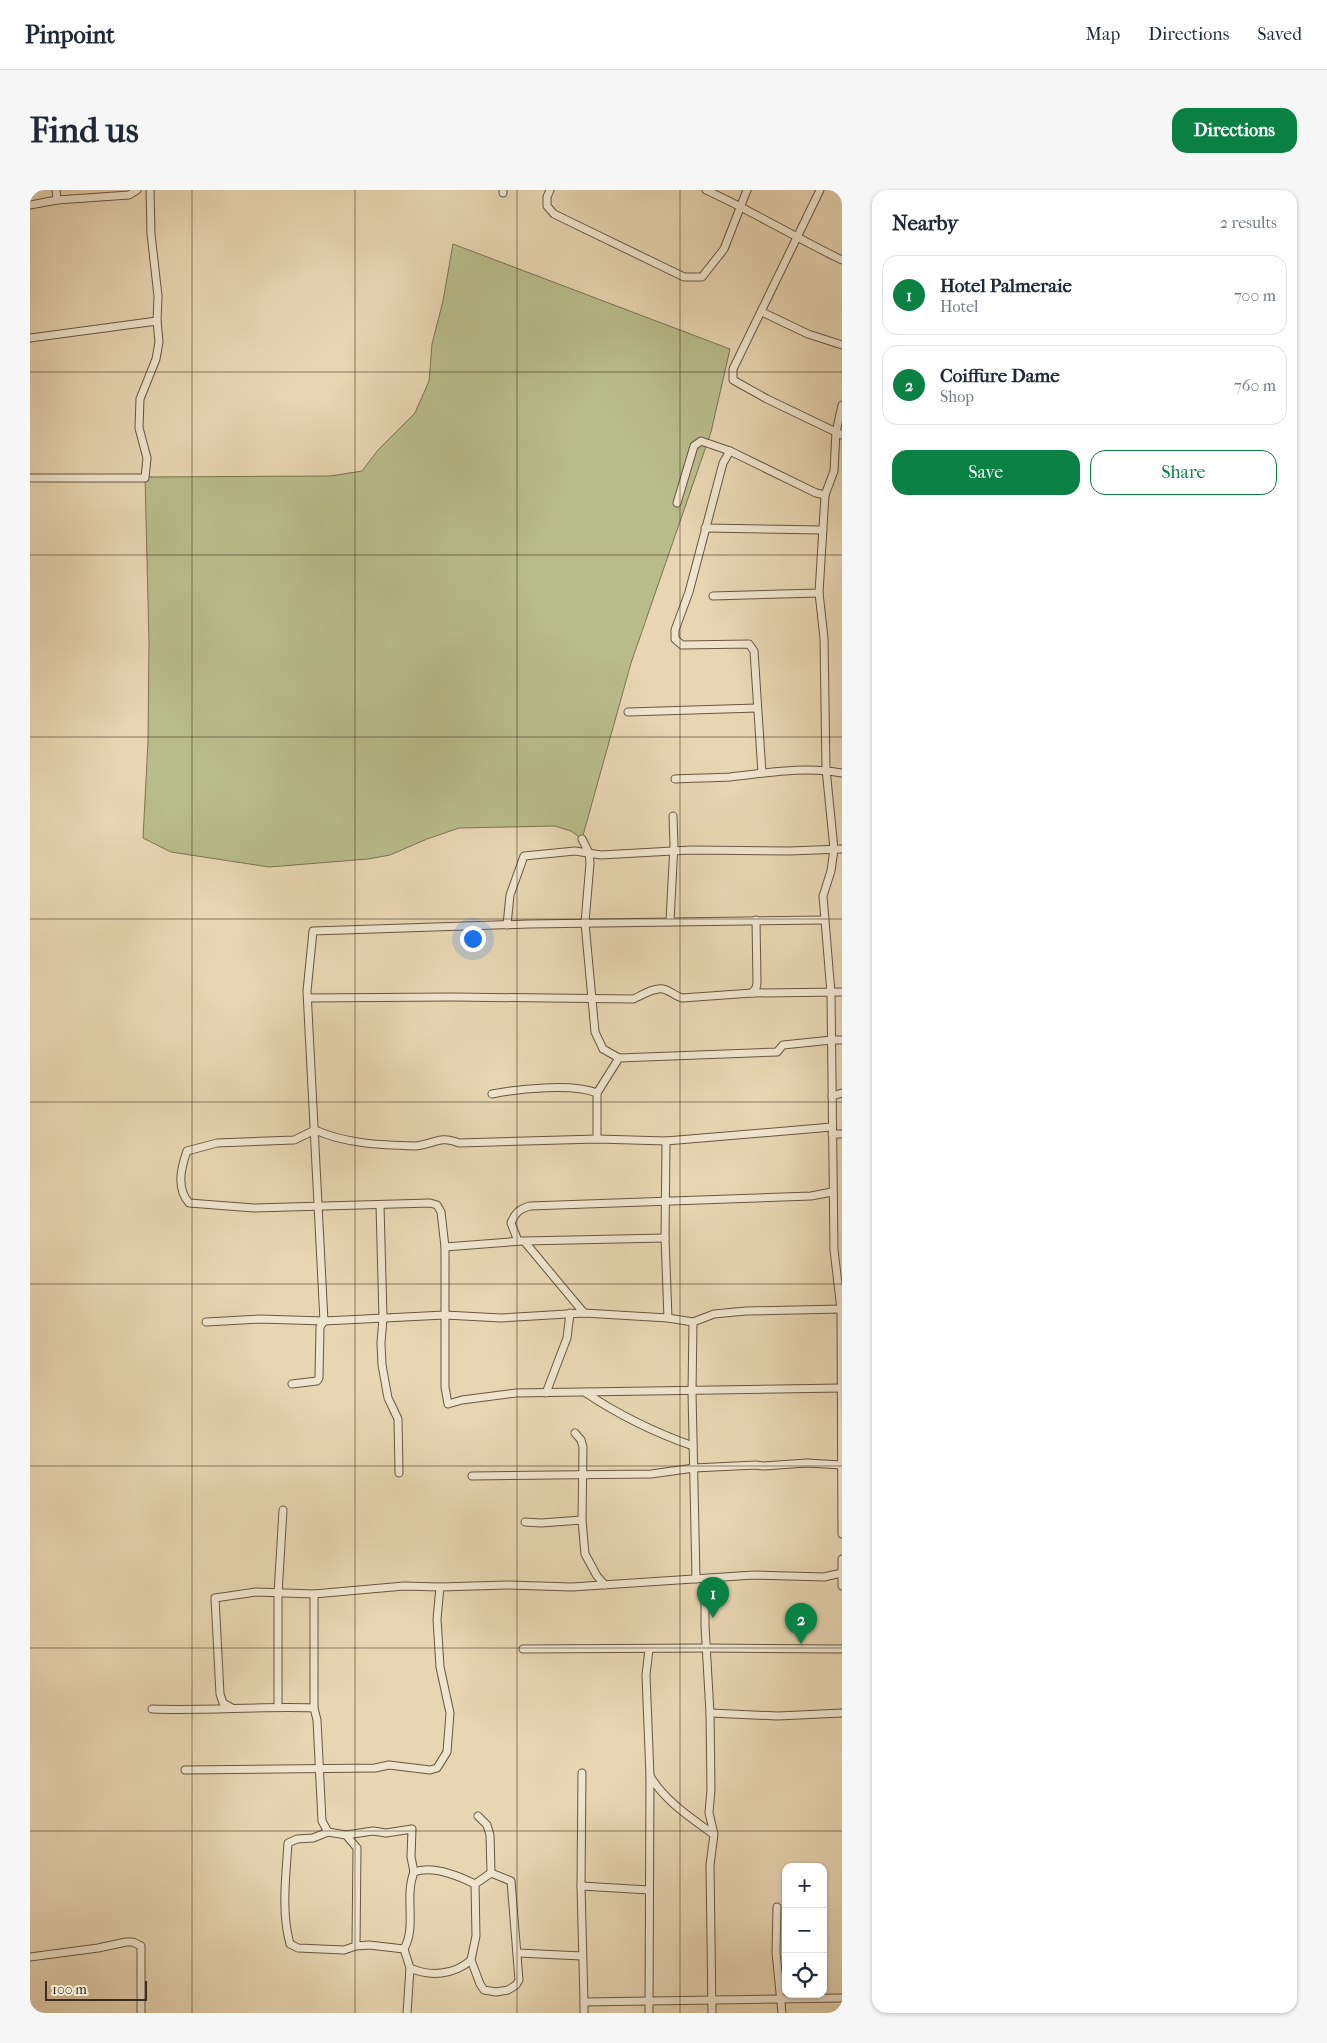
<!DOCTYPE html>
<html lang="en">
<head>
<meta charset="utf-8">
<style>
	body { margin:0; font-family:"IM FELL French Canon",serif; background:#f6f6f7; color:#1f2937 }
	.controls { position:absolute; right:15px; bottom:15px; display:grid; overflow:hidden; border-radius:10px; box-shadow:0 1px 4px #0004 }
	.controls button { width:45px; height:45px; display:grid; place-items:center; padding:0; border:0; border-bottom:1px solid #e0e1e3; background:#fff; color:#1f2937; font:25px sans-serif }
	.scale { position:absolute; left:15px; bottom:12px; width:102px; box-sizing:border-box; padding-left:5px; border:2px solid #3d2c1b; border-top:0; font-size:14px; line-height:18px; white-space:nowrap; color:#3d2c1b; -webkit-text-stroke:4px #efe4ce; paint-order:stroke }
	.you { position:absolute; left:442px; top:748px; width:18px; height:18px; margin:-12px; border:4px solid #fff; border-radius:50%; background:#1a73e8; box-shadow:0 0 0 8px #1a73e833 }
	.badge { display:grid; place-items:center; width:32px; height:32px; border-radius:50%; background:#0b8043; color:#fff; font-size:16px; font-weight:700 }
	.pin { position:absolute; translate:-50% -41px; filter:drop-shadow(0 1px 2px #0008) }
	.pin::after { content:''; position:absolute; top:26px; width:18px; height:15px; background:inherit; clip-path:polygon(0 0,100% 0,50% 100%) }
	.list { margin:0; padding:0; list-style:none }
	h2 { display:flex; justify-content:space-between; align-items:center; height:65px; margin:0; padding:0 20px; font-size:21px }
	h2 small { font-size:16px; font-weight:400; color:#747a83 }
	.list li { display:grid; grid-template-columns:32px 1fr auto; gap:15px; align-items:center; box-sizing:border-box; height:80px; margin:0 10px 10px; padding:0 10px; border:1px solid #e0e1e3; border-radius:15px }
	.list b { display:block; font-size:19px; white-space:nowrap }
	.list p { margin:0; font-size:16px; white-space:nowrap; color:#747a83 }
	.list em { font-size:16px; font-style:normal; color:#747a83 }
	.actions { display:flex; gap:10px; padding:15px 20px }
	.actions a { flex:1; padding:11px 0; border:1px solid #0b8043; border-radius:15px; text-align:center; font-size:18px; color:#0b8043 }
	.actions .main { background:#0b8043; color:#fff }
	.icon { flex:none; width:28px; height:28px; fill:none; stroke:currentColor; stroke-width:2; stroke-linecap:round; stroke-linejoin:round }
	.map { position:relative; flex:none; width:812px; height:1823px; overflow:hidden; border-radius:15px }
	header { display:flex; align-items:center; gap:30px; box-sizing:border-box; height:70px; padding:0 25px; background:#fff; border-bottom:1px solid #e0e1e3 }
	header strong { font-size:24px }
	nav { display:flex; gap:28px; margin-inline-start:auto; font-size:18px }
	.intro { display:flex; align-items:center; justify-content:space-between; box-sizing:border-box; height:120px; padding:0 30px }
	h1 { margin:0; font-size:35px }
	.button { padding:12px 22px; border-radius:15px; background:#0b8043; color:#fff; font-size:18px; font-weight:700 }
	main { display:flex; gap:30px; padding:0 30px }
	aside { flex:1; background:#fff; border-radius:15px; box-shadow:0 1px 4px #0004 }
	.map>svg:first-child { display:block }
</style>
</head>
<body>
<header>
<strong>Pinpoint</strong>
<nav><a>Map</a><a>Directions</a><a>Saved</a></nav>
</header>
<div class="intro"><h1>Find us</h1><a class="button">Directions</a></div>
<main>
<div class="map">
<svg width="812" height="1823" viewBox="0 0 812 1823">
	<rect width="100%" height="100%" fill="#e7d5b3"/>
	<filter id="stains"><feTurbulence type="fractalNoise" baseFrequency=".004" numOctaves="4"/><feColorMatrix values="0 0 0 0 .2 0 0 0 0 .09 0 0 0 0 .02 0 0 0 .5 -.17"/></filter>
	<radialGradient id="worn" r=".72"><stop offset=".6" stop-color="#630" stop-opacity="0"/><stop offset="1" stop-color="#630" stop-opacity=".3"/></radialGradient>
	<polygon fill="#b8bc8a" stroke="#7a7452" points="423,54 700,159 681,242 601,473 552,649 541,641 525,636 429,638 397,649 360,665 338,669 239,677 141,662 113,648 118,552 119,452 115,287 300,286 332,281 348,260 385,223 399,191 402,154 413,111"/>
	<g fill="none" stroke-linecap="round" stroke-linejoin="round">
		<defs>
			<g id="street">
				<polyline points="26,0 27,10"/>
				<polyline points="520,0 517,7 517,16 524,24 654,87 672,87 694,59 717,0"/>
				<path d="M676,0c46,21 90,48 136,70"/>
				<polyline points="790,0 703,179 703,190 737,209 812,245"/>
				<polyline points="473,3 473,0"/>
				<polyline points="0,15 27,10 99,5 107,0"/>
				<polyline points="732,122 778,144 812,155"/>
				<polyline points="0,148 127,131"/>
				<polyline points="812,215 806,242 804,281 795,305 789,403 794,448 796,579 804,659 801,681 793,706 801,803 804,1060 811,1119 812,1344"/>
				<polyline points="700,261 693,273 659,402 645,440 645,449 652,455 719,454 724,461 732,583"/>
				<polyline points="0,288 115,288 117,268 109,238 110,209 126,169 129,152 127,131 128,106 121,44 120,0"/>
				<polyline points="647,313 664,256 671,251 700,261 786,303 795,305"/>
				<polyline points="675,338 793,340"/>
				<polyline points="683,406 789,403"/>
				<polyline points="598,522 727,518"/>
				<path d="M645,589c19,-1 37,-1 55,-2 37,-4 75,-11 112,-4"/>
				<polyline points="552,649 559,663 560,673 555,733 565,842 573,859 589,868 567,903 567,949"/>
				<polyline points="640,731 644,654 643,626"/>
				<polyline points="477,735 480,705 494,666 545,661 571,665 661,660 759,661 812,659"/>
				<polyline points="722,803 726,798 727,793 726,730"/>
				<path d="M278,808l144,-1 181,2c8,-3 21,-12 30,-10 6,1 12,7 19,9l70,-5 90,-1"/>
				<polyline points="589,868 747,862 753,855 802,850 812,850"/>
				<path d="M462,904c26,-5 80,-11 105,-1"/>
				<polyline points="802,906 812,903"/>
				<path d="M802,937l-166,14 -69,-2 -138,4c-20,-8 -24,1 -43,3 -36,-1 -69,-2 -101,-16l-21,10 -77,3 -30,8c-6,17 -11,37 2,52l65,5 176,-5 7,2 4,7 4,35v140l3,17 14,-4 54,-7 326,-5"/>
				<polyline points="802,944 812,944"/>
				<polyline points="636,951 635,1048 638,1128 663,1132 684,1124 716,1121 812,1119"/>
				<polyline points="350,1015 353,1128 351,1153 352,1175 358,1208 368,1229 369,1283"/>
				<path d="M488,1051l-7,-18c4,-10 8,-14 19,-17l281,-10 21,-4"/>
				<polyline points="415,1057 492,1051"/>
				<polyline points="554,1123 494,1051 635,1048"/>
				<polyline points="176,1132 230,1129 294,1131 415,1125 471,1128 554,1123 638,1128"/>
				<polyline points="663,1132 662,1202 666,1389"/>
				<polyline points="262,1194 287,1191 289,1188 290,1137 294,1131 277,801 283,741 499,734 794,730"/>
				<polyline points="516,1203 537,1148 540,1123"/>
				<path d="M556,1203c33,22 70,40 107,53"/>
				<polyline points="545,1243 551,1250 553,1257 552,1330 555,1364 567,1386 575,1395"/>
				<polyline points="442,1286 621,1284 664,1278 726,1275 733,1276 777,1273 812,1275"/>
				<polyline points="495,1332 511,1333 552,1330"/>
				<polyline points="812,1369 812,1396"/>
				<polyline points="675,1389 675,1436 680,1523 681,1599 679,1623 684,1644 680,1675 682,1823"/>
				<polyline points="284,1404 284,1518 287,1530 292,1631 298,1642"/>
				<polyline points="493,1459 677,1458 812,1459"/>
				<path d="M619,1459l-3,26 4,101c15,25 40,41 63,58"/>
				<polyline points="248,1517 248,1404 253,1320"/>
				<polyline points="202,1518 193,1513 190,1504 185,1408 226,1402 284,1404 374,1396 410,1397 477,1395 542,1397 724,1385 794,1387 812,1383"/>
				<path d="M122,1519c54,2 108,-3 162,-1"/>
				<polyline points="680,1523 748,1526 812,1523"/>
				<polyline points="155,1580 345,1578 359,1575 400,1580 407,1578 417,1562 420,1523 410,1477 407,1429 410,1397"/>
				<polyline points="552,1583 551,1696 554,1812 812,1808"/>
				<polyline points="448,1626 457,1635 460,1645 461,1683"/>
				<polyline points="316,1645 343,1641 356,1643 382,1639 381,1667 384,1682"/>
				<polygon points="461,1683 481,1691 489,1790 486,1795 478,1800 466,1802 454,1800 450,1794 441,1770 446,1746 445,1694"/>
				<polyline points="551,1696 619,1700"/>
				<polyline points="747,1717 746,1762 752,1823"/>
				<path d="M326,1756l1,-98 -11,-13 -18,-3 -15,6 -16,1 -9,4c-2,33 -7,69 2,101l8,4 46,2 12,-4 13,-1 35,4c13,-23 0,-52 10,-77 18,-7 45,4 61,12"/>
				<path d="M374,1759l6,19c20,9 44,7 61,-8"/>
				<polyline points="488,1763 552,1766"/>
				<polyline points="0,1767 68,1758 96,1752 103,1752 111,1756 111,1823"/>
				<polyline points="377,1823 380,1778"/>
				<polyline points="554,1823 554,1812"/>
				<polyline points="619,1823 620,1586"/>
			</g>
		</defs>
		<use href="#street" stroke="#685641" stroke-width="9"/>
		<use href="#street" stroke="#efe4ce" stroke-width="7"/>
	</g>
	<path fill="none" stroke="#3d2c1b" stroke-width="1" stroke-opacity="0.55" d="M162,0v1823M325,0v1823M487,0v1823M650,0v1823M0,182h812M0,365h812M0,547h812M0,729h812M0,912h812M0,1094h812M0,1276h812M0,1458h812M0,1641h812"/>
	<rect width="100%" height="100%" filter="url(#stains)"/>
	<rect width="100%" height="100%" fill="url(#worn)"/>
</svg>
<div class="controls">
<button>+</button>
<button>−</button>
<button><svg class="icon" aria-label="locate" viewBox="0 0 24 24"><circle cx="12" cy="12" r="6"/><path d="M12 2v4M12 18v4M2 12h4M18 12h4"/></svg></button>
</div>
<div class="scale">100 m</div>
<div class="you"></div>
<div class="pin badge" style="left:683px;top:1428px">1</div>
<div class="pin badge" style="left:771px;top:1454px">2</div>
</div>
<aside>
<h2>Nearby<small>2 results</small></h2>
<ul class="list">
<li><span class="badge">1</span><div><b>Hotel Palmeraie</b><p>Hotel</p></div><em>700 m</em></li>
<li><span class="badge">2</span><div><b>Coiffure Dame</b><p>Shop</p></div><em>760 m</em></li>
</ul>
<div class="actions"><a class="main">Save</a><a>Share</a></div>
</aside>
</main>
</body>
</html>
